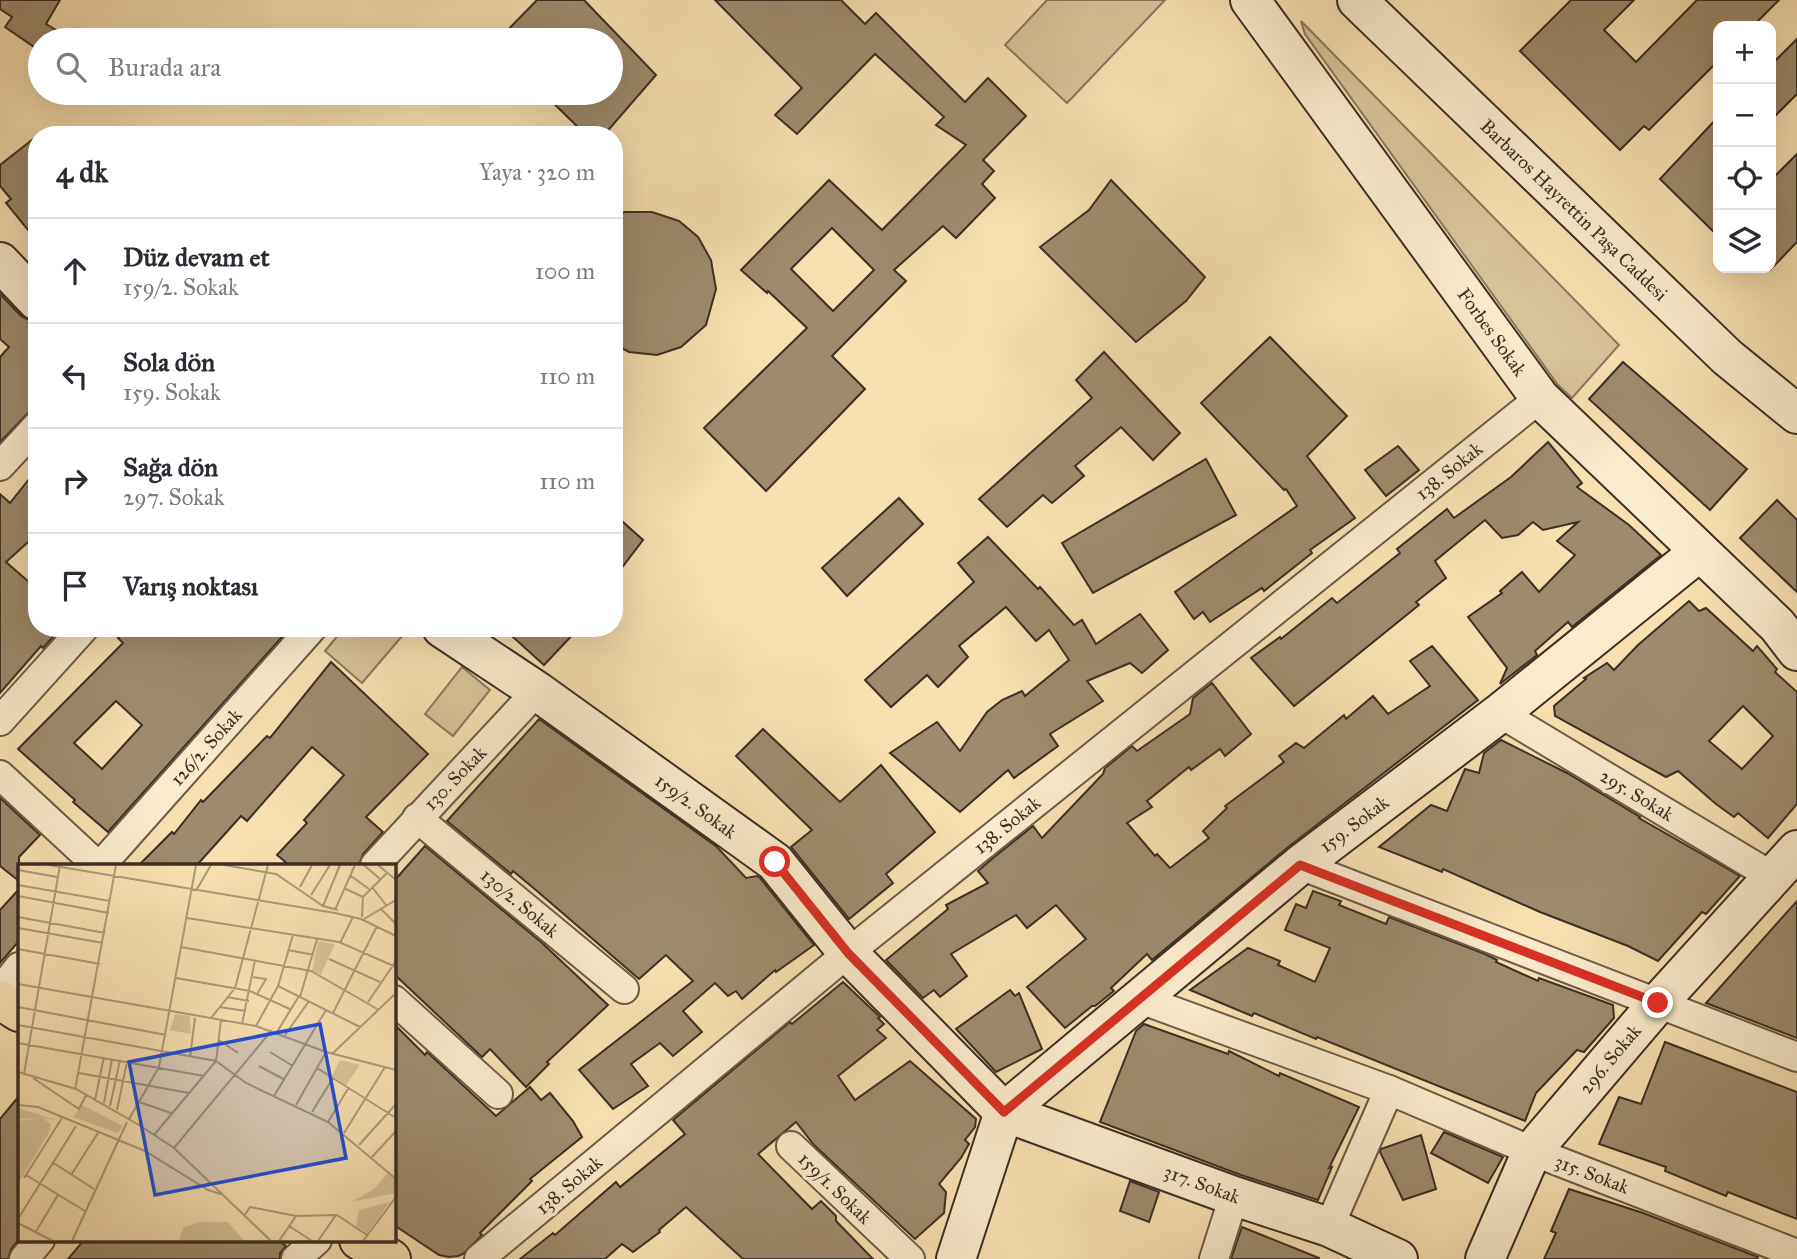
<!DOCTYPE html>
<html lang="tr">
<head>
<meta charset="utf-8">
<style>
	body { margin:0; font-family:"IM FELL Great Primer",serif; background:#f2f2f3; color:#2b2b33 }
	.controls { position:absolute; right:21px; top:21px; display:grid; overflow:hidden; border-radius:14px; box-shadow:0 7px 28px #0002 }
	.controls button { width:63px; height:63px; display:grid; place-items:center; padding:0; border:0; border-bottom:2px solid #e1e1e2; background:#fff; color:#2b2b33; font:35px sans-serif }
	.stop { position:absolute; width:21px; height:21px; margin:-16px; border:5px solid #d93025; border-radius:50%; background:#fff }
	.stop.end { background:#d93025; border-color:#fff; box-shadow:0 2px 7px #0008 }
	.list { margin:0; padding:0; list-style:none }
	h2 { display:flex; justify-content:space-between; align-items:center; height:91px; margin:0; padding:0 28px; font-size:30px }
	h2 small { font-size:23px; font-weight:400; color:#7c7c81 }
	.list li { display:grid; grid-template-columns:46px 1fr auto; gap:21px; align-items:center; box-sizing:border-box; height:105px; padding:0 28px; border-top:2px solid #e1e1e2 }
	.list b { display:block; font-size:26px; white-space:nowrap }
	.list p { margin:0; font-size:23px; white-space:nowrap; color:#7c7c81 }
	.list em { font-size:23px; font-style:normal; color:#7c7c81 }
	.icon { flex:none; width:38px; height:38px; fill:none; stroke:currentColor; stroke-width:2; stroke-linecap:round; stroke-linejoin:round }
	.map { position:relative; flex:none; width:1797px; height:1259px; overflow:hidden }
	.search { position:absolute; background:#fff; box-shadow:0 7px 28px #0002; left:28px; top:28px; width:595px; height:77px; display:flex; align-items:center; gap:18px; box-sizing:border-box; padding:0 24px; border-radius:38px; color:#7c7c81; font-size:26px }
	.panel { position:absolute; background:#fff; box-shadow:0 7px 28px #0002; left:28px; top:126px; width:595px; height:511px; border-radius:28px }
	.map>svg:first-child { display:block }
</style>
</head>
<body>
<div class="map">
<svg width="1797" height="1259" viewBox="0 0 1797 1259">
	<rect width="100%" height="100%" fill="#f8e0b1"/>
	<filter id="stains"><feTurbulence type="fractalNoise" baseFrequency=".00286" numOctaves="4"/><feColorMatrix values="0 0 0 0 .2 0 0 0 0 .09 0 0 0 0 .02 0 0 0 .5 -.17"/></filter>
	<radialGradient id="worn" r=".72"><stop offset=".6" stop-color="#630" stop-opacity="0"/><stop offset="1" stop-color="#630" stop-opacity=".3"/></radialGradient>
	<g fill="#d8c299" stroke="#8a785e" stroke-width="2">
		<polygon points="1047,0 1165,0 1067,103 1005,45"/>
		<polygon points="1301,21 1619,345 1572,398 1558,385 1305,34"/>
		<polygon points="344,628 409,628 362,683 325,651"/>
		<polygon points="462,667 490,690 453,736 425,714"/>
	</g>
	<g fill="#9e8b6d" stroke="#3c2e24" stroke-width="2" fill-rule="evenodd">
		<polygon points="0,0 60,0 46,24 73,40 40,40 40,51 5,27 12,17 0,9"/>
		<polygon points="537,0 584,0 656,75 604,135 586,135 543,93 611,93 611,40 498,40"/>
		<path d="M715,0h126l24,24 11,-11 89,89 23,-24 38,38 -43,44 11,11 -12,13 13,14 -39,40 -13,-12 -49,44 12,11 -74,75 33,33 -99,102 -62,-63 103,-100 -39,-37 -1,2 -26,-23 88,-90 53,50 84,-85 -30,-20 8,-8 -69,-63 -78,80 -22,-19 27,-27zM832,228l42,42 -41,41 -42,-42z"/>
		<polygon points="1571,0 1634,0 1604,30 1636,62 1697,0 1779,0 1753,26 1718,26 1718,61 1649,130 1644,126 1620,150 1520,51"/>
		<polygon points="1797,39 1797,94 1771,120 1771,65"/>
		<polygon points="1718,117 1718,236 1660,179"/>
		<polygon points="37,136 37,241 6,203 11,199 0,186 0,165"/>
		<polygon points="1797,154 1797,242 1771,269 1771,180"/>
		<polygon points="1111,180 1205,277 1186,301 1136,342 1040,247 1089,210"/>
		<polygon points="625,212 652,212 679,221 698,237 711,260 716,289 706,325 681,347 657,355 629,352 614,344 614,216"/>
		<polygon points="0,294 21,316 37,324 37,404 0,442 0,357 9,347 0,339"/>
		<polygon points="1270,337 1347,416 1307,456 1355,518 1310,550 1312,553 1264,591 1262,588 1210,622 1203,612 1194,619 1175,592 1297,506 1286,489 1284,490 1201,403"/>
		<polygon points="1104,352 1180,433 1153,460 1121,427 1075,466 1084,476 1052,503 1043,495 1007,527 979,499 1092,398 1076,380"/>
		<polygon points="1623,362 1747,469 1710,510 1589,399"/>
		<polygon points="1548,442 1582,483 1577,487 1629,525 1661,555 1572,627 1568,622 1535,651 1537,655 1500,684 1507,668 1468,617 1502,593 1500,591 1522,572 1539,592 1575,555 1557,541 1578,522 1543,530 1533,522 1518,535 1502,538 1485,520 1435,561 1446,578 1416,602 1419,605 1294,706 1251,658 1280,637 1281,639 1332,598 1337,603 1400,553 1397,549 1447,509 1454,518 1511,477"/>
		<polygon points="1398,446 1419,470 1386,496 1365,470"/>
		<polygon points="1206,459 1236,515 1093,593 1062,543"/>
		<polygon points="37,469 37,534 6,562 37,589 37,628 61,628 43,648 41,646 0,693 0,494 10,503"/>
		<polygon points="899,498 923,524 847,596 822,568"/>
		<polygon points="1777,500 1797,520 1797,592 1740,538"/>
		<polygon points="614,514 643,540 614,578"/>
		<polygon points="988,537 1038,589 1040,587 1074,625 1082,620 1096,644 1140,614 1168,650 1142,673 1130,663 1087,681 1103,701 1050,734 1058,746 1014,778 1008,770 960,812 890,753 937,722 960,751 987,712 1002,700 1022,691 1025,696 1069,660 1049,630 1036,641 1006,607 959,646 968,657 938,687 927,675 891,707 865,680 974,582 958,563"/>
		<path d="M1689,601l10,10 7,-3 47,43 4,-5 20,23 -2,3 22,20v112l-29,34 -30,-25 -4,4 -18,-13 -38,-33 -12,6 -111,-61 -1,-10 32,-27 -2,-1 23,-15 7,7 24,-25zM1743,706l30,30 -31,33 -33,-28z"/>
		<path d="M129,628h161l-182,204 -35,-30 2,-2 -57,-51 105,-106 -5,-5zM116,701l26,24 -40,44 -28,-26z"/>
		<polygon points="503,628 579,628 544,665"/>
		<polygon points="1432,646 1478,700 1287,848 1152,960 1147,954 1111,988 1114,991 1095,1006 1092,1006 1065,1028 1027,987 1086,939 1056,905 1027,928 1016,915 951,954 967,976 940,997 934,990 923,998 886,960 948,909 946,905 988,883 978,871 993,858 1033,826 1042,838 1103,774 1105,768 1132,746 1137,751 1190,714 1193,698 1212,683 1251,734 1225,756 1220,749 1191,770 1189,767 1147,801 1152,807 1127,823 1155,856 1157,854 1170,868 1209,838 1203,831 1227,808 1225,806 1284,762 1279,756 1296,743 1304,748 1344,715 1346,719 1373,696 1388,714 1430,686 1410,661"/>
		<polygon points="331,662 428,754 366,817 383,832 363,854 359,865 289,865 277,855 307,823 304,820 344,775 312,747 247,821 241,816 197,865 139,865 172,832 174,834 201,800 203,802 267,736 270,738"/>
		<polygon points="539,719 717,847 746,878 757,876 760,878 814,945 776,972 775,970 742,999 736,991 728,996 715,983 683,1011 702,1032 673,1056 660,1043 631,1064 648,1086 613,1109 579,1070 693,981 666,955 639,979 537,891 513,871 511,874 447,821"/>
		<polygon points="763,729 840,802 881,765 935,832 886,874 893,883 849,919 791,847 812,830 736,756"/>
		<polygon points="1501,740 1567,773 1640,817 1639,818 1740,876 1706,914 1702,912 1658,961 1628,946 1540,912 1443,869 1442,872 1379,847 1431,805 1447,811 1465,769 1479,773 1484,753"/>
		<polygon points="0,798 40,835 19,857 19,881 0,866"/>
		<polygon points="425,846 541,942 608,1005 547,1062 549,1064 526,1087 490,1049 482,1057 394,974 394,881"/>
		<polygon points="19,889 19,941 0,963 0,910"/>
		<polygon points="1313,891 1341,901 1339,905 1386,924 1389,917 1485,954 1497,960 1496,962 1538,981 1539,978 1613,1005 1614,1018 1584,1052 1577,1050 1536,1093 1525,1121 1317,1037 1316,1039 1254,1013 1252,1016 1190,990 1248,948 1280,961 1278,965 1315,982 1330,948 1285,930 1296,904 1306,908"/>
		<polygon points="1797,901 1797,1038 1706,1003"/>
		<polygon points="843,982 880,1017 878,1018 884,1024 877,1030 886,1038 838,1076 855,1100 910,1061 976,1119 975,1127 965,1140 969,1144 961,1158 939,1184 946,1192 944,1213 915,1239 814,1145 796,1122 758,1154 812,1209 821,1201 836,1216 836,1221 873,1259 743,1259 686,1207 659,1230 660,1232 633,1252 622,1244 605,1259 520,1259 553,1233 555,1235 616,1182 620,1187 685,1134 673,1120 790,1022 792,1024"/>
		<polygon points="1010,990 1015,996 1019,993 1042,1049 996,1072 956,1029"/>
		<polygon points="394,1024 425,1055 427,1052 496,1116 530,1087 541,1100 550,1093 573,1121 582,1137 530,1179 532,1181 480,1233 482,1235 463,1254 458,1256 449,1257 439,1255 394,1225"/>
		<polygon points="1144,1024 1228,1054 1229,1051 1279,1076 1280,1073 1359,1107 1329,1168 1332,1167 1318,1200 1241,1175 1100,1122 1136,1031"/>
		<polygon points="1665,1042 1797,1092 1797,1219 1728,1192 1726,1196 1665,1171 1666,1167 1599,1144 1619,1097 1641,1104"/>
		<polygon points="19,1096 19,1239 11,1249 8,1259 0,1259 0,1119"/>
		<polygon points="1444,1132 1503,1157 1488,1183 1431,1153"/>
		<polygon points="1421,1135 1436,1189 1403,1200 1380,1152 1381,1149"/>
		<polygon points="1130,1181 1159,1192 1149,1222 1120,1211"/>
		<polygon points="1569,1189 1643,1213 1758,1257 1757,1259 1544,1259 1556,1233 1551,1231"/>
		<polygon points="1242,1227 1319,1258 1319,1259 1231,1259"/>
		<polygon points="84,1240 277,1240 286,1246 280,1253 280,1259 68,1259"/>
	</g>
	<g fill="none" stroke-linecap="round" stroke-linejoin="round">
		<defs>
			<g id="street">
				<polyline points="0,466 37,426"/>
				<polyline points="1500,713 1773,877"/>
				<polyline points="0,721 84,628"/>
				<polyline points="0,775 97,865"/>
				<polyline points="417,818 624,989"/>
				<polyline points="101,865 312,628"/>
				<polyline points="375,865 537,691"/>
				<polyline points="1300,865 1797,1057"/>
				<polyline points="0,991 19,967"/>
				<polyline points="1140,999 1389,1090 1532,1151 1797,1254"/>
				<polyline points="394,1000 498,1094"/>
				<polyline points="791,1146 910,1259"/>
				<polyline points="1329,1227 1389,1090"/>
				<polyline points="24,1259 40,1240"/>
				<polyline points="296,1259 317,1240"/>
				<polyline points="479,1259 848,953 1540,398"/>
				<polyline points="1214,1259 1234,1196"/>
			</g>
			<g id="secondary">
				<polyline points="1250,0 1540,398 1777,625 1797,651"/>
				<polyline points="1357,0 1727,357 1797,414"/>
				<polyline points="0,262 37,301"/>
				<polyline points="442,628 537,691 775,862 848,953 1004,1112 1234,1196 1329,1227 1398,1259"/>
				<polyline points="956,1259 1004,1112 1300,865 1500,713 1699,552"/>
				<polyline points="1485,1259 1532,1151 1658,1003 1797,850"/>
			</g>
			<g id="primary">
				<polyline points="0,1000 19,1012"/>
				<polyline points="359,1240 391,1259"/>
			</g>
		</defs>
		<use href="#street" stroke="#6b5a47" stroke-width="32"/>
		<use href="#secondary" stroke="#3c2e24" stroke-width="42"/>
		<use href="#primary" stroke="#3c2e24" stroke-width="42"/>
		<use href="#street" stroke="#faebcc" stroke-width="28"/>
		<use href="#secondary" stroke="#faebcc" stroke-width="38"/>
		<use href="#primary" stroke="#f8e0b1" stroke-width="38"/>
	</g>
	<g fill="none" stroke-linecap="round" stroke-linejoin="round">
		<polyline stroke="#d93025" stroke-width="9" points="775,862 848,953 1004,1112 1300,865 1658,1003"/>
	</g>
	<g text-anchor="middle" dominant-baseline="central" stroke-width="7" stroke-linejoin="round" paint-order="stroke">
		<g font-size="19" fill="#3c2e24" stroke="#faebcc">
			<text transform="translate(1574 210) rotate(44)">Barbaros Hayrettin Paşa Caddesi</text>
			<text transform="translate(1492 332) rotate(54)">Forbes Sokak</text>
			<text transform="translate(1449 471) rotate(-39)">138. Sokak</text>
			<text transform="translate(206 747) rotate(-48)">126/2. Sokak</text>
			<text transform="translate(455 778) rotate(-46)">130. Sokak</text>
			<text transform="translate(1637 795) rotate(31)">295. Sokak</text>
			<text transform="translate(696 806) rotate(36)">159/2. Sokak</text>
			<text transform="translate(1354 824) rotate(-37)">159. Sokak</text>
			<text transform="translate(1007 825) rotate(-39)">138. Sokak</text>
			<text transform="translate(520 903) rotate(40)">130/2. Sokak</text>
			<text transform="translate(1610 1059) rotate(-50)">296. Sokak</text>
			<text transform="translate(1592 1174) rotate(21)">315. Sokak</text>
			<text transform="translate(1202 1184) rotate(20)">317. Sokak</text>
			<text transform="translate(569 1185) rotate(-40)">138. Sokak</text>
			<text transform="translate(835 1188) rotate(44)">159/1. Sokak</text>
		</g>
	</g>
	<g transform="translate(18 864)">
		<rect width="378" height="378" fill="#f8e0b1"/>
		<path d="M300,77l17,3 -14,30 -9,-3zM157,150l15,2 1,18 -21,-4zM322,196l20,5 -14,20 -14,-9zM64,241l41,21 -5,7 -45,-16zM0,244l38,12 -13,-2 8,6 -2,8 -31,52v-63l23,-3 -23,1zM370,309l8,8v12l-45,9 23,-13zM372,338l-23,31 -11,-7 3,-16zM180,358h30l16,19h-65l4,-13z" fill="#d8c299"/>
		<path fill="none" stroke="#ad9979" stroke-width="2" d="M31,1l286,48 26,6 35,17M206,1l52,9 47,32 15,4M346,1l16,14M360,1l18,15M0,6l39,7M333,12l18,13M0,21l92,16M282,23l12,-22M354,23l14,18M326,24l19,9M179,25l14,-24M293,31l19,-30M0,32l91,17M305,42l17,-41M362,44l16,16M317,46l20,-45M0,53l87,16M344,53l1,-20 24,-24M169,54l152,24 57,25M346,55l32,-19M0,64l85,15M322,79l13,-26M163,83l130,24 68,39M0,85l82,15M270,86l26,5M311,95l51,23M235,113l13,2 -9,15M158,114l74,13 40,18M0,120l238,42 70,26 70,18M260,122l82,41M209,133l22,4M282,133l17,-58M350,138l28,-41M0,143l148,28M201,143l27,4M315,149l44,-87M193,154l24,-30 33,-123M224,160l13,-64M0,161l198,36 30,22 82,39 68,57M238,162l22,-40 15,-51M259,168l22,-36M267,171l24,-34M201,176l19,13M0,179l186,33M252,188l23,14M314,190l64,-61M172,193l5,-39M241,202l26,14M299,204l79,50M0,208l58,17 63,36 35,23 97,93M61,209l110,20M6,210l36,-209M15,214l46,31 7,-14M57,226l41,-225M256,232l52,-86M77,236l9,-43M121,238l32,11M86,239l8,-44M0,241l20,2 107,44 63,39 13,4M278,241l30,-53M92,242l10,-46M99,246l10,-48M294,248l21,-34M111,255l30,-52 37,-202M310,258l21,-35M326,269l41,-66M136,271l62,-74 5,-41M341,281l37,-41M156,284l98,-118M354,293l24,-26M34,298l42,27M8,311l36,-57M53,311l27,-42M6,314l2,-3 59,36M319,351l30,20M226,352l6,-9 46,9 41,-1M0,355l58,-93M0,359l35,18M271,362l23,15M17,369l23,-38M54,377l55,-119M261,377l17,-25M300,377l18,-26M345,377l33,-44"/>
		<path fill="#1d4ed8" fill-opacity="0.15" stroke="#1d4ed8" stroke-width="3.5" d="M302,160l26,134 -191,37 -26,-133z"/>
		<rect width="378" height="378" fill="none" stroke="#3c2e24" stroke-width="3.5"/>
	</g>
	<rect width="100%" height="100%" filter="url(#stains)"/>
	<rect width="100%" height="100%" fill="url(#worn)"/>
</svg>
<div class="controls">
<button>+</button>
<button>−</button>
<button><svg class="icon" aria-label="locate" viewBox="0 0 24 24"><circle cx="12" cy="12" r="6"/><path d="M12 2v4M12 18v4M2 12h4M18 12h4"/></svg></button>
<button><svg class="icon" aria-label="layers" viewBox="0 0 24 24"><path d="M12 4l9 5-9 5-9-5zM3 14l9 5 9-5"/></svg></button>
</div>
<div class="stop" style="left:775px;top:862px"></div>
<div class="stop end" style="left:1658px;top:1003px"></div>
<div class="search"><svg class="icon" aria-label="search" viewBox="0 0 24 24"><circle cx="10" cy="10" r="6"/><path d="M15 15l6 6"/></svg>Burada ara</div>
<section class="panel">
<h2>4 dk<small>Yaya · 320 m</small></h2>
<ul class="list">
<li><svg class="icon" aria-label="ahead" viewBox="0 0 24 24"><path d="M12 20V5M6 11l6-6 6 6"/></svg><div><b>Düz devam et</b><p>159/2. Sokak</p></div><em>100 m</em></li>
<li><svg class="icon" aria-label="left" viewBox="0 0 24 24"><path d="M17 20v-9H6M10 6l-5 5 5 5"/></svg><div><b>Sola dön</b><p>159. Sokak</p></div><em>110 m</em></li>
<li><svg class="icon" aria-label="right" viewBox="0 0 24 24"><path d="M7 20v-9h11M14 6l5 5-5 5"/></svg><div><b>Sağa dön</b><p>297. Sokak</p></div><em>110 m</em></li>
<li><svg class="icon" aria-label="arrive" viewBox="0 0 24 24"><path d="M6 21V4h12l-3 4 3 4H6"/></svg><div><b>Varış noktası</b></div></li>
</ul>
</section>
</div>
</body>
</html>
